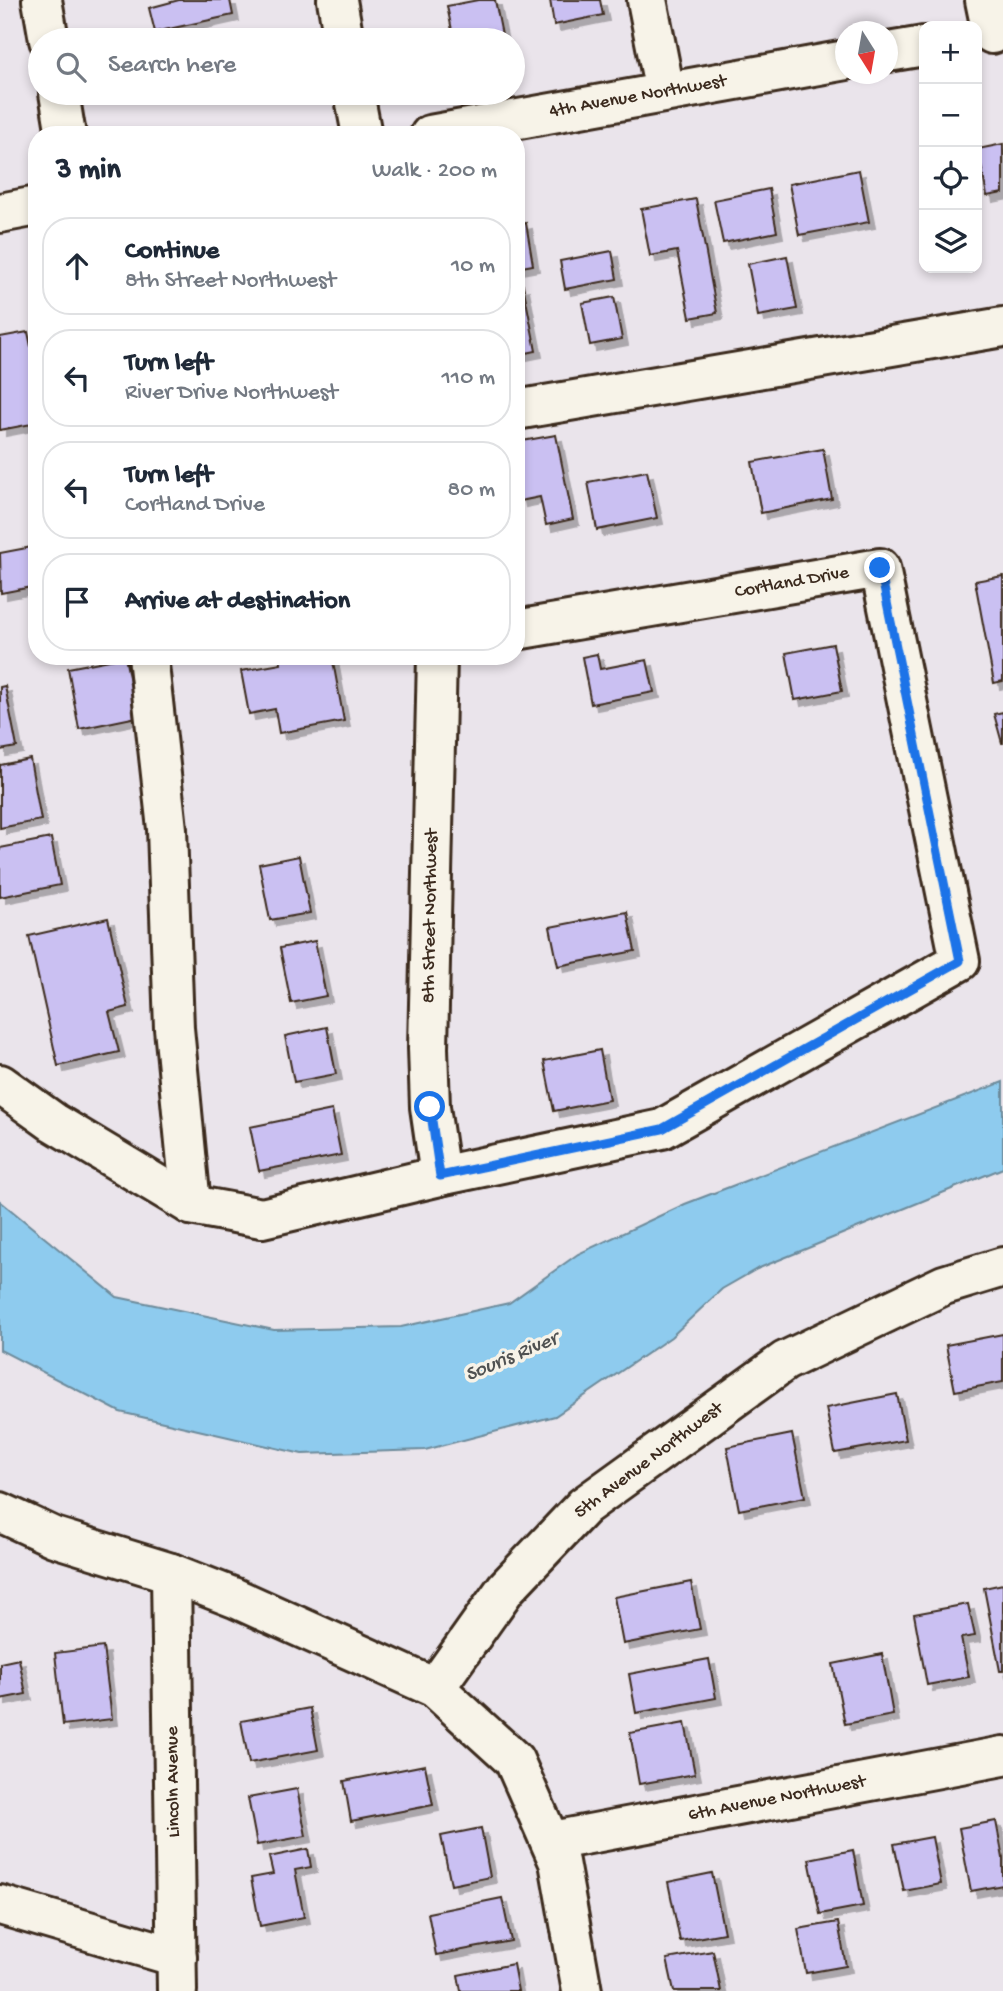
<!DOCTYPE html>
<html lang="en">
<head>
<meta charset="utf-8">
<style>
	body { margin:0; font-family:"Gochi Hand",sans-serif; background:#f2f2f3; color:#1f2937 }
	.controls { position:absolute; right:21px; top:21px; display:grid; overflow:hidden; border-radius:14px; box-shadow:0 4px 10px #0003 }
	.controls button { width:63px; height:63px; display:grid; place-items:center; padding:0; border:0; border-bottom:2px solid #e0e1e3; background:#fff; color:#1f2937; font:35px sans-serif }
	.compass { position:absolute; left:835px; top:21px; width:63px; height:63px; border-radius:50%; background:#fff; box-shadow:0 4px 10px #0003; rotate:169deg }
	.stop { position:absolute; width:21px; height:21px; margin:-16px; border:5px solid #1a73e8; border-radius:50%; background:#fff }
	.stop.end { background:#1a73e8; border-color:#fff; box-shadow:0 2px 7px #0008 }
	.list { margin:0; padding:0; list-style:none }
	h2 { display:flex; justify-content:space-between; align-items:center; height:91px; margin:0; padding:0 28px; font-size:30px }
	h2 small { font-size:23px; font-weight:400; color:#747a83 }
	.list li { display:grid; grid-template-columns:46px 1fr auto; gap:21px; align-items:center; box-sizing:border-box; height:98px; margin:0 14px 14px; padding:0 14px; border:2px solid #e0e1e3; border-radius:28px }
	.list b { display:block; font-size:26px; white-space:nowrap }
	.list p { margin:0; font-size:23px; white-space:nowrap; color:#747a83 }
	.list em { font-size:23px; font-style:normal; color:#747a83 }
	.icon { flex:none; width:38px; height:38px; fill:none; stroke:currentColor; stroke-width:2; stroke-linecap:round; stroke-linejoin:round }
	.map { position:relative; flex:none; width:1003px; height:1991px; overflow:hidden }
	.search { position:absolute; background:#fff; box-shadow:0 4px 10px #0003; left:28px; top:28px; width:497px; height:77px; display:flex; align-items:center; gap:18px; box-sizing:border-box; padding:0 24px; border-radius:38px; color:#747a83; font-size:26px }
	.panel { position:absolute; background:#fff; box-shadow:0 4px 10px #0003; left:28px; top:126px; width:497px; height:539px; border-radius:28px }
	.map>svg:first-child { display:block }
</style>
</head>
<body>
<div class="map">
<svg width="1003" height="1991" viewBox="0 0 1003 1991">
	<defs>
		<filter id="shadow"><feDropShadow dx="6" dy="6" stdDeviation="0" flood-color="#0004"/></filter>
	</defs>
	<rect width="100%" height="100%" fill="#eae4eb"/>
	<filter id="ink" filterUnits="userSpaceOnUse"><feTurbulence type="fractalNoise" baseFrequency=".0143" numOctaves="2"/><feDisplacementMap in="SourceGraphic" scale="14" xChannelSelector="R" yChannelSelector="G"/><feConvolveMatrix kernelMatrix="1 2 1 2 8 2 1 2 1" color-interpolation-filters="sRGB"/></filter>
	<g filter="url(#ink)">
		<polygon fill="#8ecbee" stroke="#6d8b9b" stroke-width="2" points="1003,1082 1003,1168 757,1269 722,1289 671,1337 555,1416 425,1450 302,1454 120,1412 0,1350 0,1201 117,1297 274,1330 401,1327 509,1303 578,1254 685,1204"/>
		<g fill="#cac0f2" stroke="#3b2a1e" stroke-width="2" filter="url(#shadow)">
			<polygon points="179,0 230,0 233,15 155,32 149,8"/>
			<polygon points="478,0 495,0 503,40 454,40 447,6"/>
			<polygon points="550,0 600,0 603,15 554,25"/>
			<polygon points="1003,144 1003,193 987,196 978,149"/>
			<polygon points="859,170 869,222 799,235 789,184"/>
			<polygon points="769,189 777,232 723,243 714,200"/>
			<polygon points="696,199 717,313 690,318 677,251 650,256 641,209"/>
			<polygon points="526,223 533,265 516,268 516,225"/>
			<polygon points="612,251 617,279 565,289 560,261"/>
			<polygon points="787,256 797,309 758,316 748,264"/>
			<polygon points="523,285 536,351 516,355 516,286"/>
			<polygon points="614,297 622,339 590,345 582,303"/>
			<polygon points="28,332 37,375 37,423 0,430 0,337"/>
			<polygon points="556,435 573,519 546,525 540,497 520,501 516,482 516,442"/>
			<polygon points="823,449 832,499 761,513 752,462"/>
			<polygon points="647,471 657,518 597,530 588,482"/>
			<polygon points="37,546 37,586 1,593 0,553"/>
			<polygon points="1003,576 1003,681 994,683 975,581"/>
			<polygon points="833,644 842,691 795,700 786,653"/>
			<polygon points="597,654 600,669 647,660 654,692 591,704 582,657"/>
			<polygon points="280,656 332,656 344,721 279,733 275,709 249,714 241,671 281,664"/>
			<polygon points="125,657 137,717 79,729 68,668"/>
			<polygon points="5,686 17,747 0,750 0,687"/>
			<polygon points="1003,712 1003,743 1002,743 994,714"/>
			<polygon points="30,759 41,820 0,828 0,765"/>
			<polygon points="51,838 60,885 0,897 0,848"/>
			<polygon points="299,856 310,913 270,920 259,864"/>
			<polygon points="627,912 635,951 558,966 550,927"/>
			<polygon points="108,918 128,1007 109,1012 119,1052 58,1066 29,936"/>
			<polygon points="315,941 326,996 291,1003 280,948"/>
			<polygon points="327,1027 336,1074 294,1082 285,1036"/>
			<polygon points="600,1050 609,1100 554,1111 544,1061"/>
			<polygon points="332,1110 341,1155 259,1171 250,1127"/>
			<polygon points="1003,1334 1003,1382 955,1391 946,1345"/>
			<polygon points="897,1394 906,1440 835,1453 826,1408"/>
			<polygon points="792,1434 805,1497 739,1510 727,1447"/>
			<polygon points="691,1582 700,1629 623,1644 614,1597"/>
			<polygon points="1003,1584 1003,1671 1000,1671 984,1588"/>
			<polygon points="968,1604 975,1636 961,1638 969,1677 927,1685 914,1614"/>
			<polygon points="103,1647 112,1719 63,1725 55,1653"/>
			<polygon points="882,1654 893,1715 845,1724 833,1664"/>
			<polygon points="19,1659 26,1694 0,1699 0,1663"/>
			<polygon points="709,1659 716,1698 636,1713 629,1674"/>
			<polygon points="310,1708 318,1750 249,1763 241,1721"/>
			<polygon points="685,1723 695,1774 639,1784 630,1733"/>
			<polygon points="425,1765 433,1805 351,1821 344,1781"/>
			<polygon points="297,1789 306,1836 257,1845 248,1798"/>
			<polygon points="996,1821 1003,1858 1003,1885 971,1891 959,1828"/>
			<polygon points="481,1828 490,1877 451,1885 441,1836"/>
			<polygon points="932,1837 941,1884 904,1891 894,1844"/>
			<polygon points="308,1849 311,1867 295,1870 304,1917 260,1926 251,1878 273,1874 269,1857"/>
			<polygon points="853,1850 863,1906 820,1914 809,1859"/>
			<polygon points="712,1873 724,1933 680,1941 668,1882"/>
			<polygon points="502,1898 511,1941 436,1955 428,1913"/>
			<polygon points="838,1922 846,1966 806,1973 798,1929"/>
			<polygon points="713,1951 721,1991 674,1991 667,1959"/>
			<polygon points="513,1964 518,1991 461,1991 458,1975"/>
		</g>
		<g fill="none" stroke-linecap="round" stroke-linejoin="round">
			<defs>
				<g id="minor">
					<polyline points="42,0 49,40"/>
					<polyline points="337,0 344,40"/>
					<polyline points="647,0 665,92"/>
					<polyline points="985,0 992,34"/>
					<polyline points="888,52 924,46"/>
					<polyline points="59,93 66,135"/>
					<polyline points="354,93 362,135"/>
					<polyline points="430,135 846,60"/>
					<polyline points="0,213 37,206"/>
					<polyline points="516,410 1003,327"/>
					<polyline points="148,656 167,829 174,1028 191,1205"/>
					<polyline points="437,656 428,1048 430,1107 440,1176"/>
					<polyline points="0,1084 53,1122 191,1205 262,1218 440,1176 662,1129 960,961 880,568 516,630"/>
					<polyline points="0,1512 54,1537 171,1573 235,1598 435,1688 514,1760 559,1862 582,1991"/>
					<polyline points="171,1573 177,1991"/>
					<polyline points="435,1688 506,1588 584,1506 785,1361 944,1285 1003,1267"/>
					<polyline points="552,1841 1003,1756"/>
					<polyline points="0,1905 177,1957"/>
				</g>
			</defs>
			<use href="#minor" stroke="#3b2a1e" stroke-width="44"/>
			<use href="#minor" stroke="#f7f3e8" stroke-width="38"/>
		</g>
	</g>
	<g fill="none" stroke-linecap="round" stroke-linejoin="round" filter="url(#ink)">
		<polyline stroke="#1a73e8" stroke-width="9" points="430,1107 440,1176 662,1129 960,961 880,568"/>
	</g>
	<g text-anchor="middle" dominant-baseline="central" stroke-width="7" stroke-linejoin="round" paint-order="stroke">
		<g font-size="19" fill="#3b2a1e" stroke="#f7f3e8">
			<text transform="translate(638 97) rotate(-10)">4th Avenue Northwest</text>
			<text transform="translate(792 583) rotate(-10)">Cortland Drive</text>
			<text transform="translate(431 916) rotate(-89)">8th Street Northwest</text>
			<text transform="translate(649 1461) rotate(-37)">5th Avenue Northwest</text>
			<text transform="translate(174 1782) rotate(-91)">Lincoln Avenue</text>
			<text transform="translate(777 1799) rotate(-11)">6th Avenue Northwest</text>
		</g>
		<g font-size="21" font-style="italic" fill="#505252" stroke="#f7f3e8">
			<text transform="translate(512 1358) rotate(-23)">Souris River</text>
		</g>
	</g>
</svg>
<div class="controls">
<button>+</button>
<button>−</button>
<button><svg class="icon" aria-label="locate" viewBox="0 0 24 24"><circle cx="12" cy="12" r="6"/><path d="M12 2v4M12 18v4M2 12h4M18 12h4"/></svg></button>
<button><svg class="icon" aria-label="layers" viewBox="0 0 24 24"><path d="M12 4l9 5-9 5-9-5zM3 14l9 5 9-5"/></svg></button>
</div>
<svg class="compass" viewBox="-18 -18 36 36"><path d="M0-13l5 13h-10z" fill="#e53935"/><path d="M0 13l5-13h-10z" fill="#747a83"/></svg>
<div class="stop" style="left:430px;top:1107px"></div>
<div class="stop end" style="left:880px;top:568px"></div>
<div class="search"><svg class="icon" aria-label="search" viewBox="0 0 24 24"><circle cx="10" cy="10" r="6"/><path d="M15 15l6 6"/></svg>Search here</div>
<section class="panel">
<h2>3 min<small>Walk · 200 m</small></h2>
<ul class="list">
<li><svg class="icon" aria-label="ahead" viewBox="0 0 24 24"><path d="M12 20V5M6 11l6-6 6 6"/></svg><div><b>Continue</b><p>8th Street Northwest</p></div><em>10 m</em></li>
<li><svg class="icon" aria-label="left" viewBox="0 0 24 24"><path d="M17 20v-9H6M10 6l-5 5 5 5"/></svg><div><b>Turn left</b><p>River Drive Northwest</p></div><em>110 m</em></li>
<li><svg class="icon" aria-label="left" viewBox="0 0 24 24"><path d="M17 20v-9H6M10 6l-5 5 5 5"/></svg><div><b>Turn left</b><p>Cortland Drive</p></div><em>80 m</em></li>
<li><svg class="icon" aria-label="arrive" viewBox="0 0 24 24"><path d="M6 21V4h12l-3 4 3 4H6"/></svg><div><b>Arrive at destination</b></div></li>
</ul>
</section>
</div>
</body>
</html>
